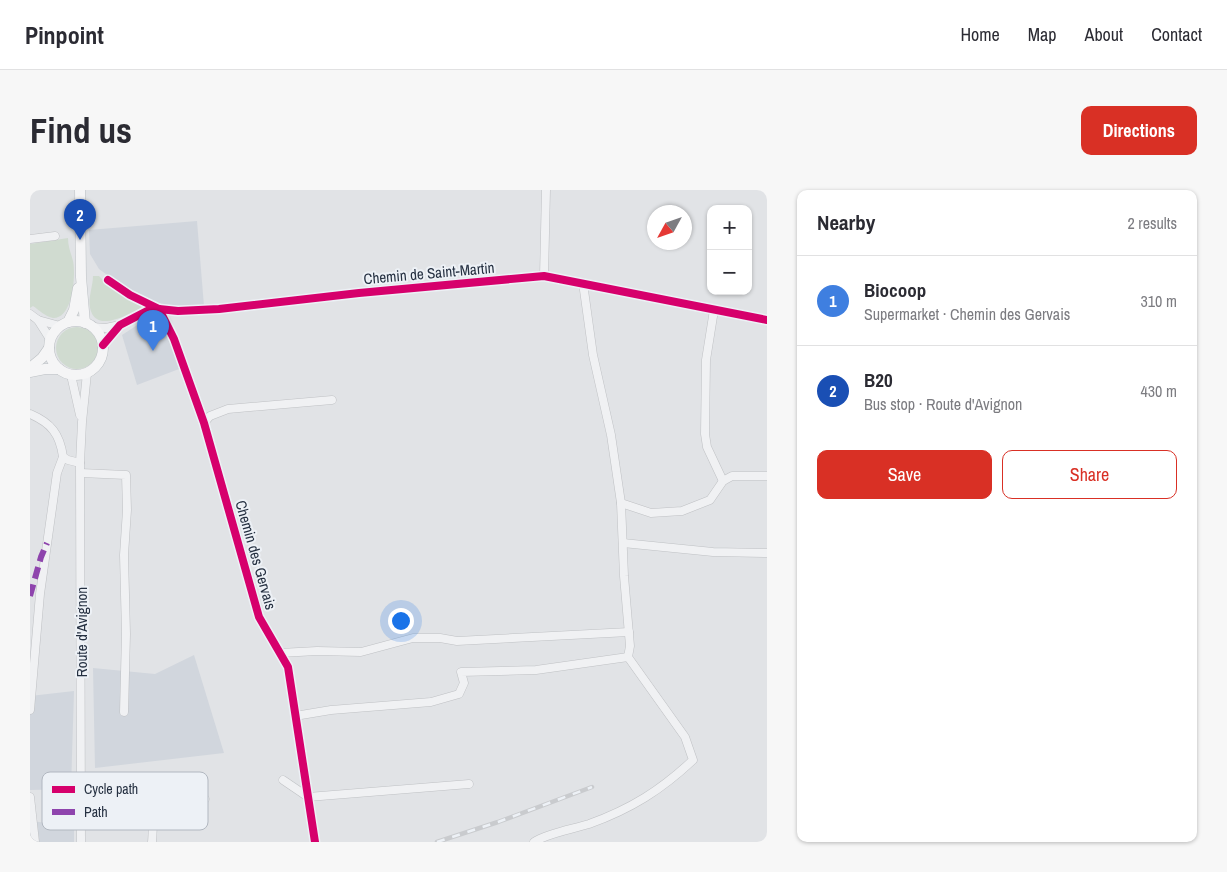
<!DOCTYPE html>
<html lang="en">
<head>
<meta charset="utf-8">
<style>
	body { margin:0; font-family:"Archivo Narrow",sans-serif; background:#f7f7f7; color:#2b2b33 }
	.controls { position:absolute; right:15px; top:15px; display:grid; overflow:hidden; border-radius:10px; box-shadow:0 1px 4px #0004 }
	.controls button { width:45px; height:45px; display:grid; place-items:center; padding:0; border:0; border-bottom:1px solid #e1e1e2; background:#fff; color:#2b2b33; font:25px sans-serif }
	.compass { position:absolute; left:617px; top:15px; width:45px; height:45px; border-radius:50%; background:#fff; box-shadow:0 1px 4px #0004; rotate:230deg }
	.you { position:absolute; left:370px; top:430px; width:18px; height:18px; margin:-12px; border:4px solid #fff; border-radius:50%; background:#1a73e8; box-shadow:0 0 0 8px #1a73e833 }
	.badge { display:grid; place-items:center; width:32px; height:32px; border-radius:50%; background:#d93025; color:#fff; font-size:16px; font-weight:700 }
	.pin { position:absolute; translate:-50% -41px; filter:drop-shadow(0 1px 2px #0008) }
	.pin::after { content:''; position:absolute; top:26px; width:18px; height:15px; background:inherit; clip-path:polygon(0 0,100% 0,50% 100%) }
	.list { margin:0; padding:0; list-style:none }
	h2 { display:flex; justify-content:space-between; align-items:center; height:65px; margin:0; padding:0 20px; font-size:21px }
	h2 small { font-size:16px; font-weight:400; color:#7c7c81 }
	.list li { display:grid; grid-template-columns:32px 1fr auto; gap:15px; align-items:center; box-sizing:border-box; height:90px; padding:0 20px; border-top:1px solid #e1e1e2 }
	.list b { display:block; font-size:19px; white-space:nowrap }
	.list p { margin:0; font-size:16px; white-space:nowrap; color:#7c7c81 }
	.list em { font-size:16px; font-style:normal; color:#7c7c81 }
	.actions { display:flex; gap:10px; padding:15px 20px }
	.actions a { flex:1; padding:11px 0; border:1px solid #d93025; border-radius:10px; text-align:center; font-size:18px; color:#d93025 }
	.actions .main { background:#d93025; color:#fff }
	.map { position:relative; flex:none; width:737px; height:652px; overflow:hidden; border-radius:10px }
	header { display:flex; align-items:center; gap:30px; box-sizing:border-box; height:70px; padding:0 25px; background:#fff; border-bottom:1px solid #e1e1e2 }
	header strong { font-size:24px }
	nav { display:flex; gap:28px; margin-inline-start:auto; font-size:18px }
	.intro { display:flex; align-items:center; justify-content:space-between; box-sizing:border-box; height:120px; padding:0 30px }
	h1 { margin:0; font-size:35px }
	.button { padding:12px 22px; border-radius:10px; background:#d93025; color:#fff; font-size:18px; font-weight:700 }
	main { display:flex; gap:30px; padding:0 30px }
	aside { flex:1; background:#fff; border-radius:10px; box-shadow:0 1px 4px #0004 }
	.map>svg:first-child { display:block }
</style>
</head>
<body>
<header>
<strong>Pinpoint</strong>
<nav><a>Home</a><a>Map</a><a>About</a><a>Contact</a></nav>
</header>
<div class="intro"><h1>Find us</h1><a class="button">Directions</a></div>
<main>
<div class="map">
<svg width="737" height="652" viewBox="0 0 737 652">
	<rect width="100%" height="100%" fill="#e1e3e6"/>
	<g fill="#d1d6dd">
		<polygon points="167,31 174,116 150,118 131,115 87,92 69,79 60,64 59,40"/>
		<polygon points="128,126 139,146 149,179 107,195 92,145 115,130"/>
		<polygon points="164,465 194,563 65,578 63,478 125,484"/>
		<polygon points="44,501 41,599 0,600 0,506"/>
		<polygon points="0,631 44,636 44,652 0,652"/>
	</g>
	<g fill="#d0dbd0">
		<path d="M38,48c0,9 3,15 5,23 3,13 0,58 -20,57 -7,-1 -14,-8 -20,-12l-3,2v-64z"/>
		<path d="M63,86h6l12,12 34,18c-15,7 -49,29 -55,2 -2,-11 3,-22 3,-32z"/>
		<circle cx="47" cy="158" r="21"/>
	</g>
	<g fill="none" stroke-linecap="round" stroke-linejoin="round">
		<defs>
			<g id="minor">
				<polyline points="0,49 25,46"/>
				<polyline points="514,86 516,0"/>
				<polyline points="78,90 100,105 129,119 144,149 174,233 229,427 258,477 285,652"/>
				<polyline points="684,120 676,170 675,244 677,257 693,291"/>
				<polyline points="0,124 8,130 30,136"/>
				<polyline points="8,130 20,149"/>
				<polyline points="62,137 76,138 90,135"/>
				<polyline points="73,155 90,135 117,121 129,119 148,121 189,119 329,103 514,86 737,130"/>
				<polyline points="41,185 50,225"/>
				<path d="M0,224c21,9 30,20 33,43l5,3 12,3"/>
				<polyline points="174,233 180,226 198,219 302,210"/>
				<polyline points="51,283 96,285 97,320 94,365 96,444 94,522"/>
				<polyline points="591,313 621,323 652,321 680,310 693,291 702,286 737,286"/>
				<polyline points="593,353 683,362 737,363"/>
				<polyline points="250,463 287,461 331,462 383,448 410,448 427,451 599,442"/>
				<polyline points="0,520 10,404 27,283 33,267"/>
				<polyline points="265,526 301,520 401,512 429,504 434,493 431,482 506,480 598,467"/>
				<polyline points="253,590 278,607 439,594"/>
				<polyline points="0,607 5,652"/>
				<polyline points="51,652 50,273 52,232 57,183"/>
				<path d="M122,652c1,-8 0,-20 3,-28 7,-16 36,-14 50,-15"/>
				<path d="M504,652c14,-9 39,-13 55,-18 42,-15 72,-34 104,-64l-8,-23 -57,-80 2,-11 -6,-70 -3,-73 -10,-68 -18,-80 -10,-72"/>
			</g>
			<g id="major">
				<polyline points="50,0 51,87 55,133"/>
				<circle cx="46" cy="158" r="27"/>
				<polyline points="38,132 44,120 48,98"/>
				<polyline points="0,178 12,168 19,158"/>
				<polyline points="0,182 15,179 29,179"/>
			</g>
		</defs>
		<use href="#minor" stroke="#bfc1c4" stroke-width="9"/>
		<use href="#major" stroke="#bcc0c4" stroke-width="11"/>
		<use href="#minor" stroke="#f0f1f3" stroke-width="8"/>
		<use href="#major" stroke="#f5f5f6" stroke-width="10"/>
		<defs>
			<polyline id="rail" points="407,652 468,632 562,597"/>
		</defs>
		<use href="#rail" stroke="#c9cbce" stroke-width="4.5"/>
		<use href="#rail" stroke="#edf1f6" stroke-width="2.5" stroke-dasharray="8" stroke-linecap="butt"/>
		<polyline stroke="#8e44ad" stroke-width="6" stroke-dasharray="12 6" stroke-linecap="butt" points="0,406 11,367 17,353"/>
		<defs>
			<g id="cycleway">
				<polyline points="78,90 100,105 129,119 144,149 174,233 229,427 258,477 285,652"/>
				<polyline points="73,155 90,135 117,121 129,119 148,121 189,119 329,103 514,86 737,130"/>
			</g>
		</defs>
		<use href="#cycleway" stroke="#edf1f6" stroke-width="11"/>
		<use href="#cycleway" stroke="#d6006c" stroke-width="8"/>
	</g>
	<g text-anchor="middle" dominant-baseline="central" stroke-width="4" stroke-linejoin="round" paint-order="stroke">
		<g font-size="15" fill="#253041" stroke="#edf1f6">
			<text transform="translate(399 83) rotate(-5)">Chemin de Saint-Martin</text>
			<text transform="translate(226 365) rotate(74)">Chemin des Gervais</text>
			<text transform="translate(51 442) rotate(-90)">Route d'Avignon</text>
		</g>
	</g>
	<rect x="12" y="582" width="166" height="58" rx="8" fill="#edf1f6" stroke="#b1b7c0" stroke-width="1"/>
	<rect x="22" y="596" width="23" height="7" fill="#d6006c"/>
	<rect x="22" y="619" width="23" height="6" fill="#8e44ad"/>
	<g font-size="14" fill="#253041">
		<text x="54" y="604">Cycle path</text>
		<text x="54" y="627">Path</text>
	</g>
</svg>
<div class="controls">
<button>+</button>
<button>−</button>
</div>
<svg class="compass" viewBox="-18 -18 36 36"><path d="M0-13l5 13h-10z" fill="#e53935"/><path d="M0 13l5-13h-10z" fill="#7c7c81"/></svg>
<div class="you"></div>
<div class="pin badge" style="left:123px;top:161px;background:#3f7fe0">1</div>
<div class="pin badge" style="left:50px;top:50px;background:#1a4fb4">2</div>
</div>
<aside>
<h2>Nearby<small>2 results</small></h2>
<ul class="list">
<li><span class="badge" style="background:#3f7fe0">1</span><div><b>Biocoop</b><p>Supermarket · Chemin des Gervais</p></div><em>310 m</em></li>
<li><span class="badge" style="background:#1a4fb4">2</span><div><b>B20</b><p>Bus stop · Route d'Avignon</p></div><em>430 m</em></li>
</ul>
<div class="actions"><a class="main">Save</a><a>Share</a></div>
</aside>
</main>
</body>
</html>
